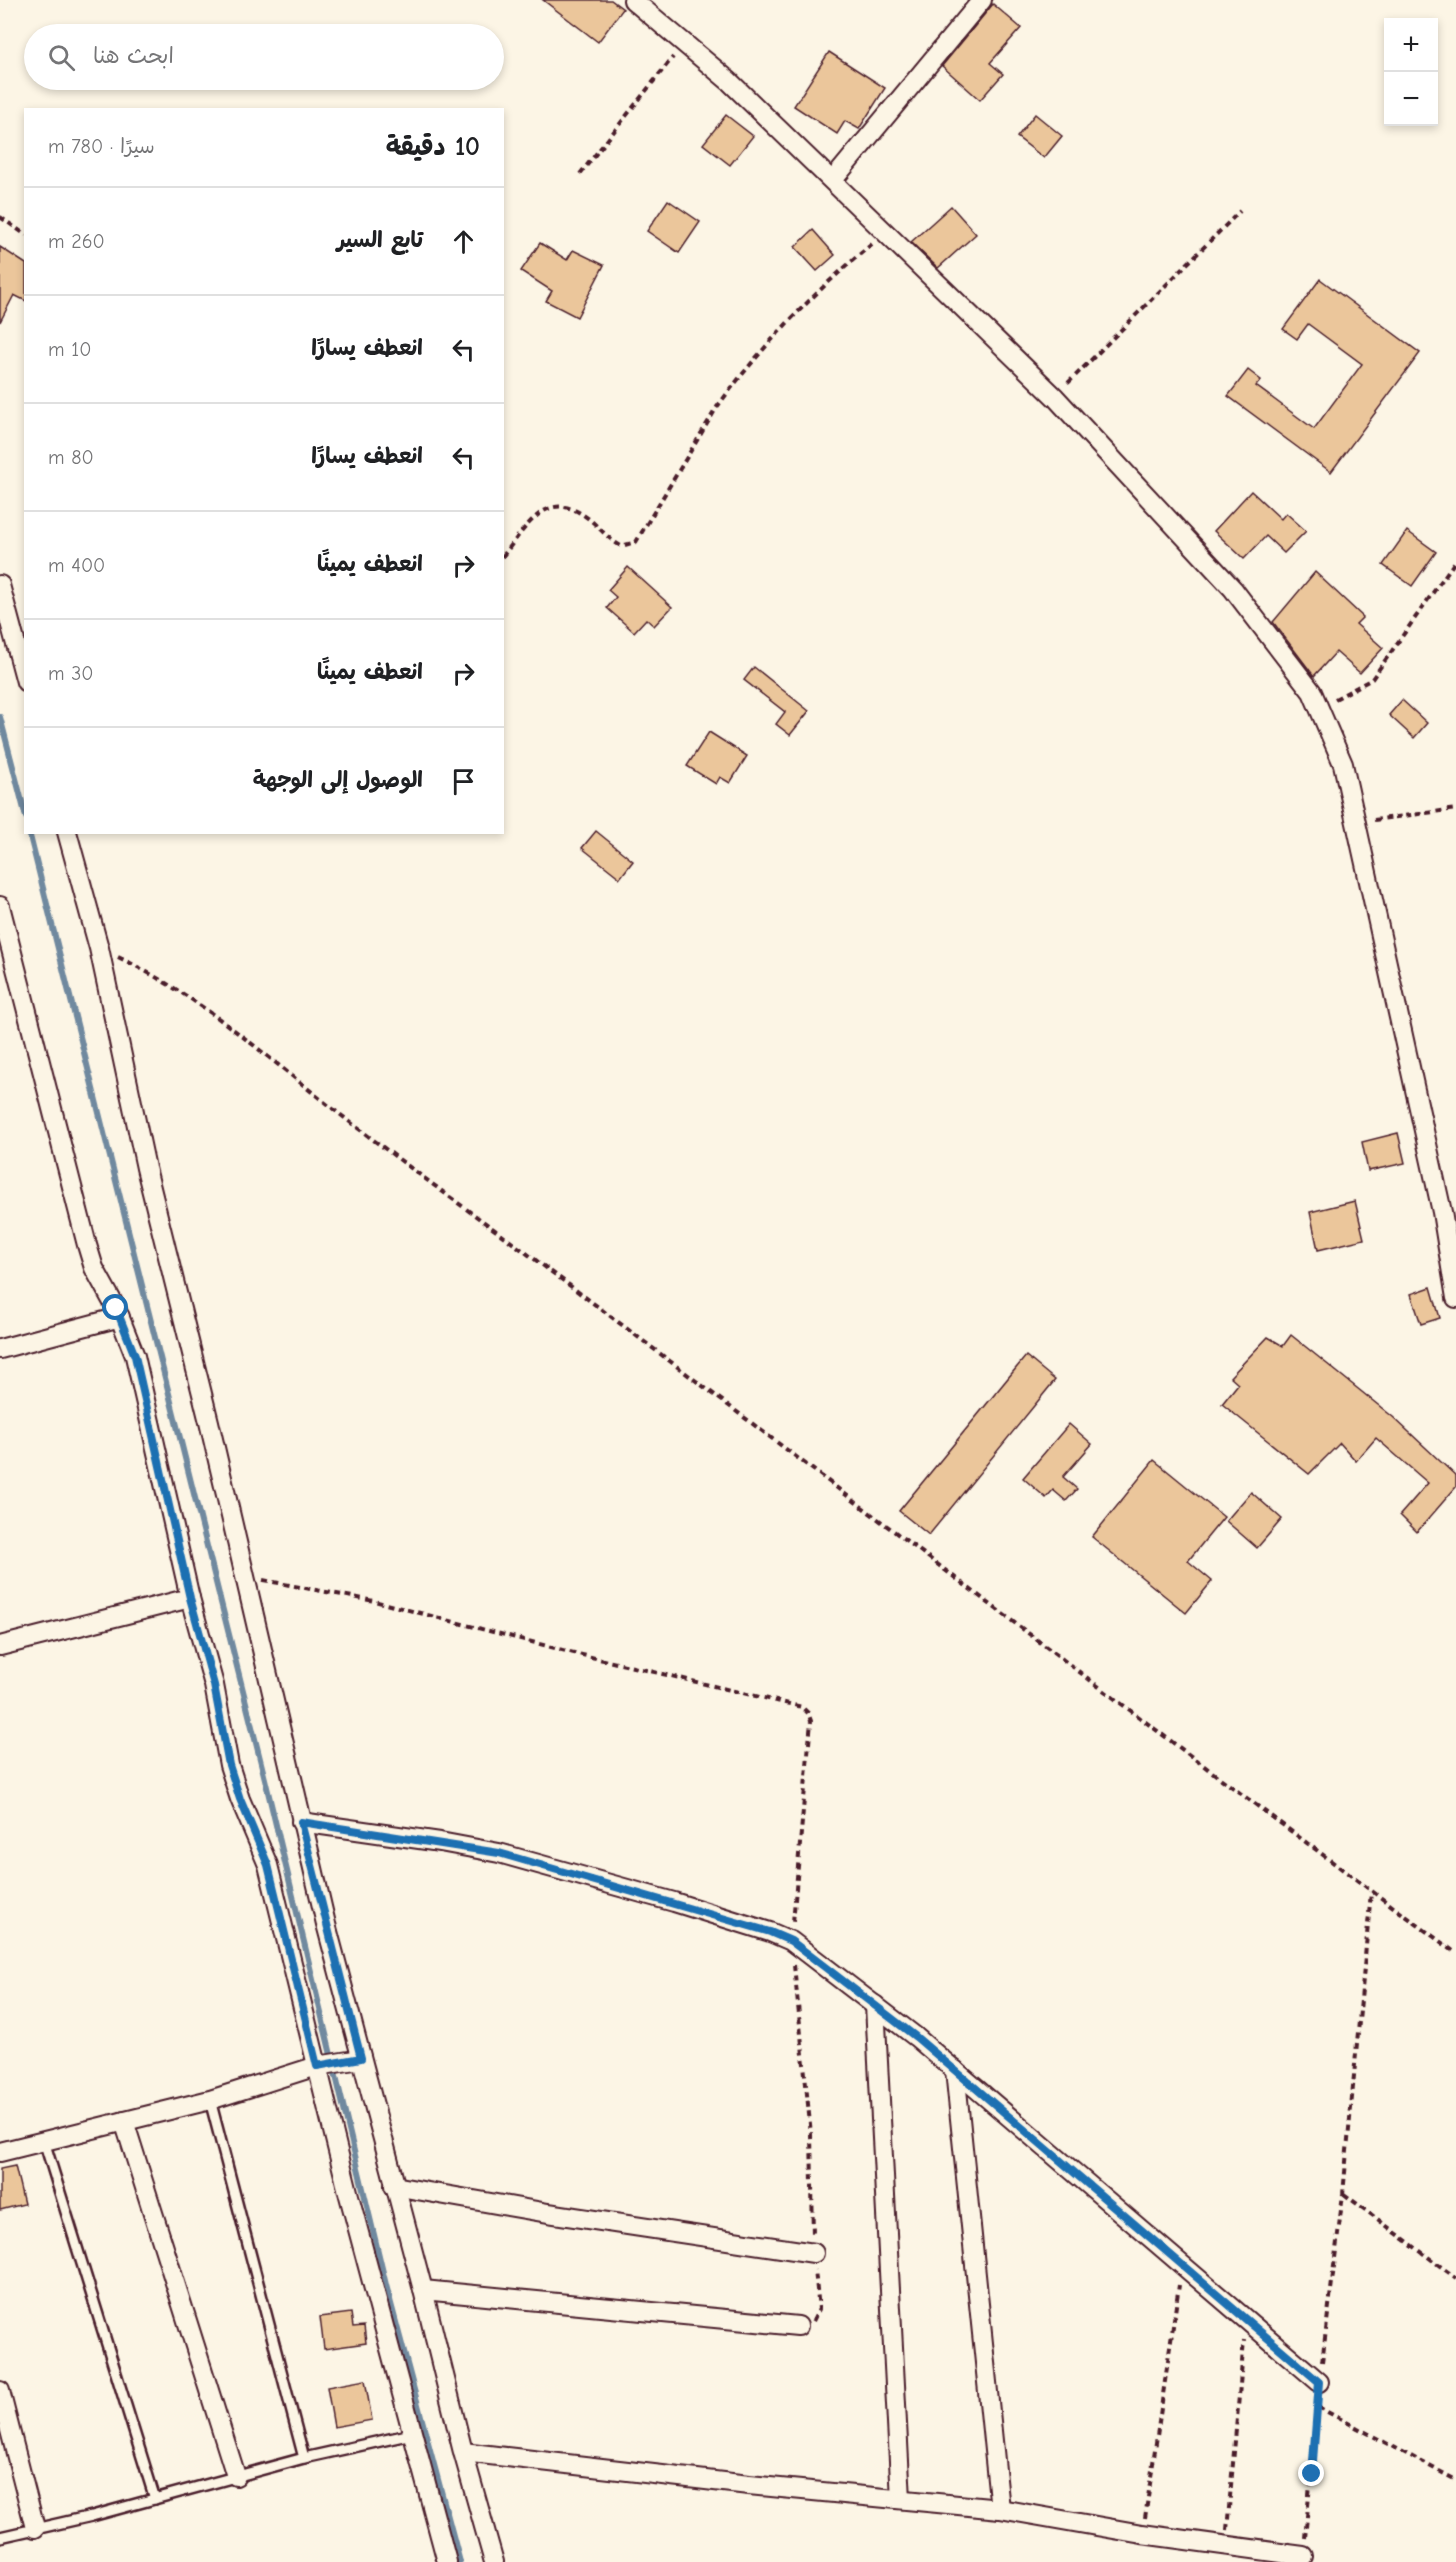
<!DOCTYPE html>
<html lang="ar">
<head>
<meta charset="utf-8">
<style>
	body { margin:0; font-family:"Comic Neue","Playpen Sans Arabic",sans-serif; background:#f6f6f6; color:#202124; direction:rtl }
	.controls { position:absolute; right:18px; top:18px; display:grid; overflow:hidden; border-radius:0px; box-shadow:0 3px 9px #0003 }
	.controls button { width:54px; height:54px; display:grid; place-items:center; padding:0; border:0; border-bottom:2px solid #e0e0e0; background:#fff; color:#202124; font:30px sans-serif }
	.stop { position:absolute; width:18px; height:18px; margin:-14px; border:4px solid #1f6fb2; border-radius:50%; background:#fff }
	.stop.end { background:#1f6fb2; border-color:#fff; box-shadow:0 2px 6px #0008 }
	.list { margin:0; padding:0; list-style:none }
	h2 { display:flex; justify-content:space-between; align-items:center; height:78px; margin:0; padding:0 24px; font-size:26px }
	h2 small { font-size:20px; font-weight:400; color:#757577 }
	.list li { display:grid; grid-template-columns:39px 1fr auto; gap:18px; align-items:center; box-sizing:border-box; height:108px; padding:0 24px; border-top:2px solid #e0e0e0 }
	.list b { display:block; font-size:22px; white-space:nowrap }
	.list em { font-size:20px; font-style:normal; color:#757577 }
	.icon { flex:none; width:33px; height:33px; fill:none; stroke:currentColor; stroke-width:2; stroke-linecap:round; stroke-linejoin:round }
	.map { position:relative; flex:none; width:1456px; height:2562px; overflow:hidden; direction:ltr }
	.search { position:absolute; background:#fff; box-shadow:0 3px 9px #0003; left:24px; top:24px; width:480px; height:66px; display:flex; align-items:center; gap:15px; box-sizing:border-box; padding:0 21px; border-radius:33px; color:#757577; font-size:22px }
	.panel { position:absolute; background:#fff; box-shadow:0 3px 9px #0003; left:24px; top:108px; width:480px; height:726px; border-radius:0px; direction:rtl }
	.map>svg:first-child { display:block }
</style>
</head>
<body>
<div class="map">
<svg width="1456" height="2562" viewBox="0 0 1456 2562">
	<rect width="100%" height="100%" fill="#fcf5e5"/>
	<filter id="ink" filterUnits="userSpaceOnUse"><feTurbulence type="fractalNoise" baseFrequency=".0167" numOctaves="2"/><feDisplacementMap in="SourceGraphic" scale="12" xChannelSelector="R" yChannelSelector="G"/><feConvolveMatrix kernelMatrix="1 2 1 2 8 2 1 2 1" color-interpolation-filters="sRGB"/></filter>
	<g filter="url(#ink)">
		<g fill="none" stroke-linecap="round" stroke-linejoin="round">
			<g stroke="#70899f" stroke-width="6">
				<polyline points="0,717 26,817"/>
				<polyline points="29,832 265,1779 386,2285 460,2562"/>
			</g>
		</g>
		<g fill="#ebc69b" stroke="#4a1f2b" stroke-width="1.5">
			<polygon points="543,0 611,0 623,9 598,42"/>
			<polygon points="993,4 1021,28 990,63 1003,74 980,100 942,66"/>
			<polygon points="829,52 885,88 859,129 845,121 837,134 794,106"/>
			<polygon points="1035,114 1062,136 1044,158 1017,137"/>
			<polygon points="726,115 753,136 730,165 703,144"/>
			<polygon points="668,200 700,222 679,253 647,231"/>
			<polygon points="951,206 976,234 938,268 911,242"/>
			<polygon points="813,230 835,255 817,271 795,247"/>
			<polygon points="540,243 567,260 573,250 604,265 577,317 546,301 552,291 521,271"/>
			<polygon points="0,247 26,264 26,301 14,295 0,322"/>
			<polygon points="1320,279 1420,353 1331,472 1228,396 1248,370 1261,380 1256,386 1314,429 1362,364 1308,324 1297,339 1283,329"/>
			<polygon points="1251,491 1281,519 1286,513 1306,531 1284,553 1266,536 1244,559 1214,531"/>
			<polygon points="1407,531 1436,552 1412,586 1383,565"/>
			<polygon points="628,567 672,607 654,626 646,619 634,632 607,608 616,597 608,590"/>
			<polygon points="1315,572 1363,617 1356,624 1383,648 1360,673 1336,652 1314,676 1273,622"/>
			<polygon points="754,667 809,711 790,735 776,724 785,712 744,680"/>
			<polygon points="1402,700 1427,723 1414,738 1389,715"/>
			<polygon points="709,732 747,756 730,783 720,777 716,784 687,766"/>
			<polygon points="596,831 633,861 620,878 582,848"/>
			<polygon points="1398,1133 1405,1163 1368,1171 1362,1142"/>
			<polygon points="1355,1201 1364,1239 1318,1250 1310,1212"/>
			<polygon points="1431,1287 1440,1318 1421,1324 1411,1294"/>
			<polygon points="1291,1335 1393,1417 1456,1476 1456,1487 1417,1532 1400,1515 1428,1483 1376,1438 1356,1461 1340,1443 1309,1474 1222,1404 1238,1384 1230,1377 1268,1337 1283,1346"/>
			<polygon points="1026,1356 1055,1380 929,1535 899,1511"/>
			<polygon points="1069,1424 1092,1444 1063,1477 1077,1489 1066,1501 1053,1490 1046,1498 1023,1478"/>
			<polygon points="1154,1460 1224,1517 1188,1561 1212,1581 1186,1613 1092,1537"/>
			<polygon points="1251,1492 1282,1519 1257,1548 1226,1521"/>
			<polygon points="15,2166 24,2204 0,2210 0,2169"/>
			<polygon points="351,2313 353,2327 364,2326 366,2343 324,2349 320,2317"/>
			<polygon points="365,2380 372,2420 334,2427 327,2387"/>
		</g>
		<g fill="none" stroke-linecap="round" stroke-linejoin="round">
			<defs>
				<g id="lane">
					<polyline points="210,2100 304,2458"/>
					<polyline points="44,2141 155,2499"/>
					<polyline points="0,2537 92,2516 304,2458 412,2434"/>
				</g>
				<g id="street">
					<polyline points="633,0 729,81 1055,397 1233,589 1312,692 1343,764 1442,1212 1456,1298"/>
					<polyline points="833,180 982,0"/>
					<polyline points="0,585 26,682"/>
					<polyline points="67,832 99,948 146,1168 209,1422 326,1924 423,2290 463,2452 494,2562"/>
					<polyline points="0,906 87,1245 94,1268 116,1308 135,1356 190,1598 214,1685 229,1765 240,1799 268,1865 348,2192 447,2562"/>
					<polyline points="0,1349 120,1317"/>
					<polyline points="0,1646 190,1598"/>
					<polyline points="301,1822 440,1842 499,1853 674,1902 770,1932 791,1941 916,2037 1319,2382"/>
					<polyline points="875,2005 901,2499"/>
					<polyline points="955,2070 1000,2509"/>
					<polyline points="124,2121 236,2476"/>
					<polyline points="0,2152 210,2100 317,2066 361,2059"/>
					<polyline points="394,2186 548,2213 814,2253"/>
					<polyline points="423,2290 798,2326"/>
					<polyline points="0,2391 35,2528"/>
					<polyline points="463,2452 749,2485 1000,2509 1142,2534 1303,2556"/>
				</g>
			</defs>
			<use href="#lane" stroke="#4a1f2b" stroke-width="14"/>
			<use href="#street" stroke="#4a1f2b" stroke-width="22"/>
			<g stroke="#4a1f2b" stroke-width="4" stroke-dasharray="6 4.5" stroke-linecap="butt">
				<polyline points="580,174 673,57"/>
				<polyline points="0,217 26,235"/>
				<polyline points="1068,383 1240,211"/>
				<path d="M502,557c25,-31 45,-71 87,-38 11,9 20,21 32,27l15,-4 81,-135c45,-61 97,-115 155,-163"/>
				<polyline points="1335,699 1372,679 1456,560"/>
				<polyline points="1374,820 1456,809"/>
				<path d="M118,957c82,39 149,100 219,155 62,48 125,94 188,140 311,233 618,472 931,701"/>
				<polyline points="263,1580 374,1601 574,1653 802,1707 808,1713 811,1721 793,1922"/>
				<polyline points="794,1965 811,2134 813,2235"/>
				<polyline points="1344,2194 1456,2278"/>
				<polyline points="813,2321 819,2309 815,2270"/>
				<polyline points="1322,2362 1343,2194 1371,1892"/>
				<polyline points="1318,2407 1456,2480"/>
				<polyline points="1145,2518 1179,2285"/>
				<polyline points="1227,2530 1244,2340"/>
				<polyline points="1305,2538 1318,2399"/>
			</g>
			<use href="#lane" stroke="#fcf5e5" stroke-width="9"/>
			<use href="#street" stroke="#fcf5e5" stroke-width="18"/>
		</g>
	</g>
	<g fill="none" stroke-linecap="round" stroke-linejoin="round" filter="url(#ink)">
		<polyline stroke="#1f6fb2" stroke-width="8" points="116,1308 135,1356 190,1598 214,1685 229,1765 240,1799 268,1865 317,2066 361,2058 301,1822 499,1853 770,1932 791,1941 916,2037 1319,2382 1312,2474"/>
	</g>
</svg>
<div class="controls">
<button>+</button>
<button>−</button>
</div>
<div class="stop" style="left:116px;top:1308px"></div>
<div class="stop end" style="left:1312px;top:2474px"></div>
<div class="search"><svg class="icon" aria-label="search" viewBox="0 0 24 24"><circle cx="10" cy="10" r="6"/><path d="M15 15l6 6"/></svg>ابحث هنا</div>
<section class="panel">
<h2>10 دقيقة<small>سيرًا · 780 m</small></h2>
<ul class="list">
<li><svg class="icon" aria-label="ahead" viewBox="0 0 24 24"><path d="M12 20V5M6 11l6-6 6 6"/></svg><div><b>تابع السير</b></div><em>260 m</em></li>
<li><svg class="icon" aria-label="left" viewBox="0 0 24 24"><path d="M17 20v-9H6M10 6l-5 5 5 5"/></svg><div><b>انعطف يسارًا</b></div><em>10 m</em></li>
<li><svg class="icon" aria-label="left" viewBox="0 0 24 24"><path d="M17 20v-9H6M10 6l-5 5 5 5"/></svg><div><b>انعطف يسارًا</b></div><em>80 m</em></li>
<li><svg class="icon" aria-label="right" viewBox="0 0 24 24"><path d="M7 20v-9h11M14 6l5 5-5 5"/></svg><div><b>انعطف يمينًا</b></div><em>400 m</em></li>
<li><svg class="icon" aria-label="right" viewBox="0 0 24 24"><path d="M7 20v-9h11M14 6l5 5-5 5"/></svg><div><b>انعطف يمينًا</b></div><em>30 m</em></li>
<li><svg class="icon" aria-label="arrive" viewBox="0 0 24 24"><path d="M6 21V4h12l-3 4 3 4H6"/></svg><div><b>الوصول إلى الوجهة</b></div></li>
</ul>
</section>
</div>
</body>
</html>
